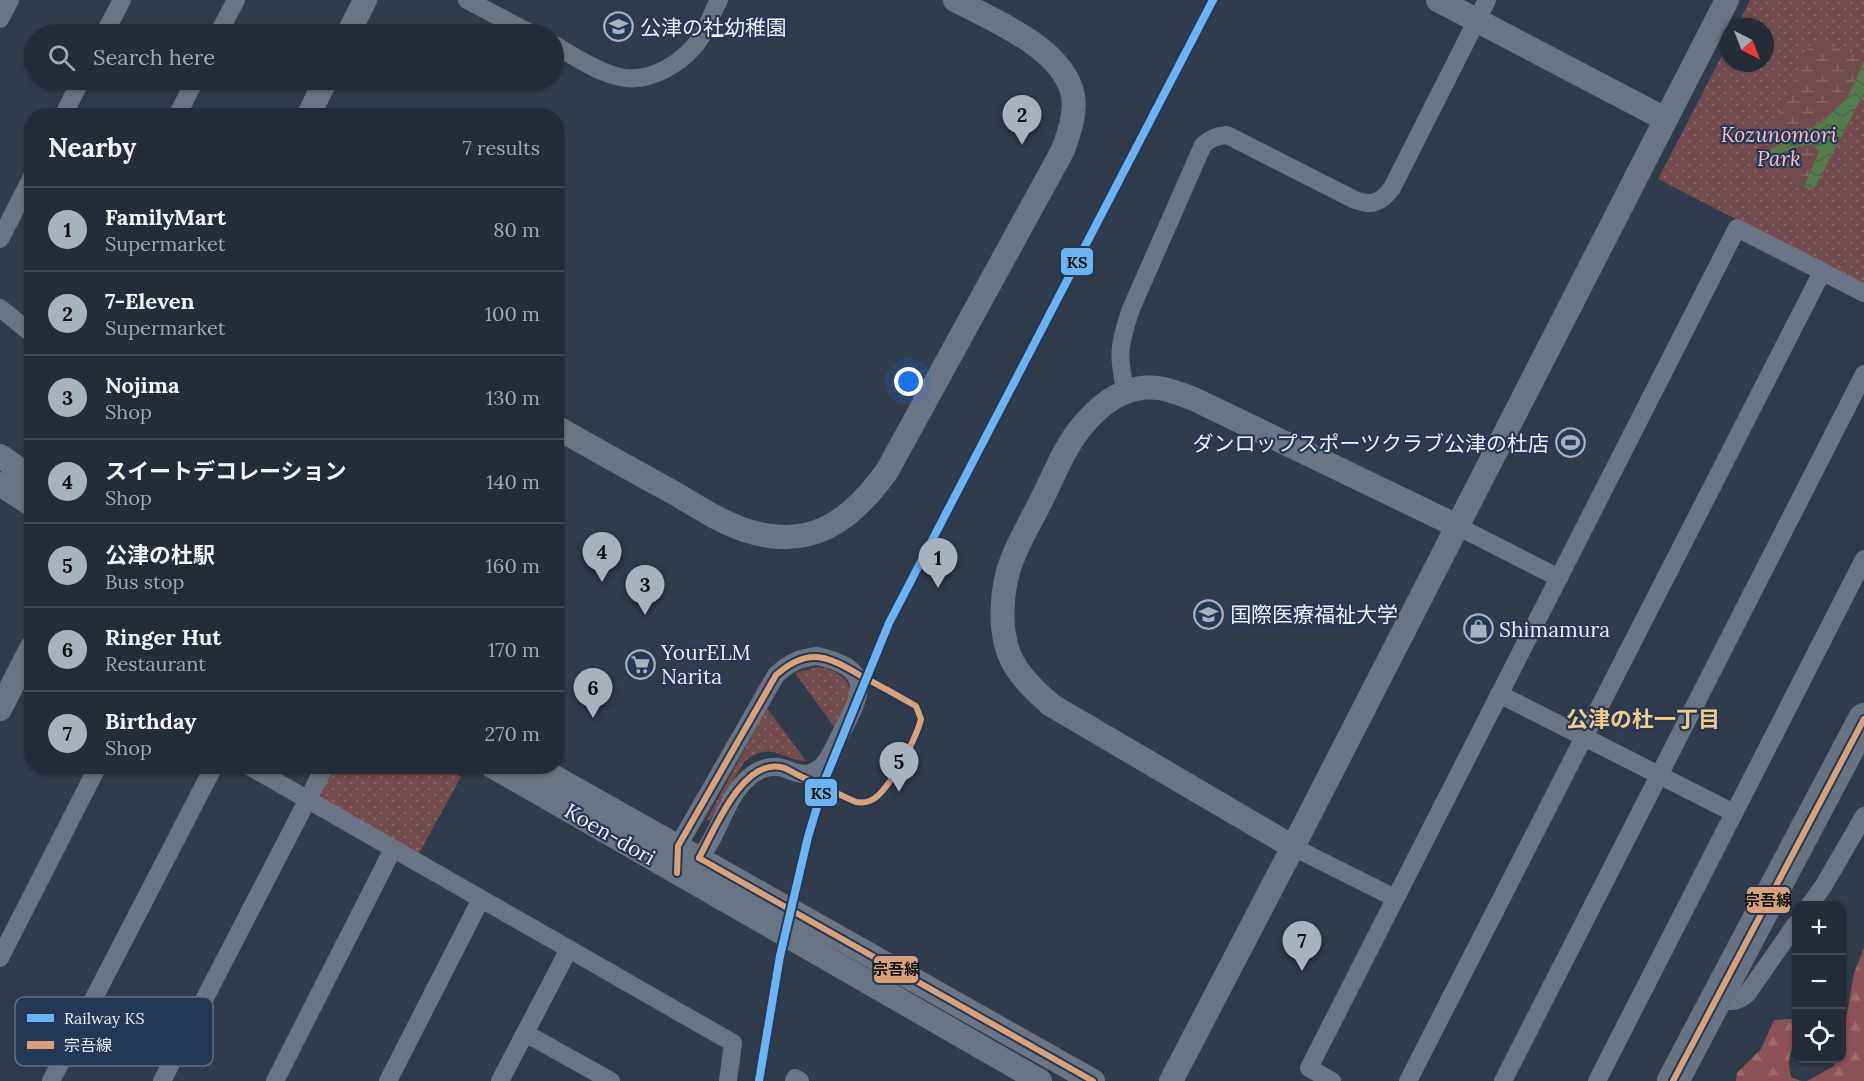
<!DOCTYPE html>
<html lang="en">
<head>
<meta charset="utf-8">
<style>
	body { margin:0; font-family:Lora,"Noto Sans JP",serif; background:#303844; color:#f1f3f6 }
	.controls { position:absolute; right:18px; bottom:18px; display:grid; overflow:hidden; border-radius:12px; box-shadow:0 2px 4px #0004 }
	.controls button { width:54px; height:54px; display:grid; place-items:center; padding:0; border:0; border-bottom:2px solid #414853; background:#242c39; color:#f1f3f6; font:30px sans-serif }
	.compass { position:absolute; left:1720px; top:18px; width:54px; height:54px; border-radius:50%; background:#242c39; box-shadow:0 2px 4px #0004; rotate:138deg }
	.you { position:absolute; left:909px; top:382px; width:21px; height:21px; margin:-15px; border:4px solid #fff; border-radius:50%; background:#1a73e8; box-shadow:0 0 0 9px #1a73e833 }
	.badge { display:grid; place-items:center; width:39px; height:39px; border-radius:50%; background:#a8b1be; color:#111; font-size:20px; font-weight:700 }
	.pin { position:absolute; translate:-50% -50px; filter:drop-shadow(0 2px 3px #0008) }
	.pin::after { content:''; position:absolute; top:32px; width:21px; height:18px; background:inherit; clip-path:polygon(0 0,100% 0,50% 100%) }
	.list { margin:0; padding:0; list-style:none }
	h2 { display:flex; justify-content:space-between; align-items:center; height:78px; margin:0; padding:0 24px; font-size:26px }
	h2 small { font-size:20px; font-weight:400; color:#a3a7ae }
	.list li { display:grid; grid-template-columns:39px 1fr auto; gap:18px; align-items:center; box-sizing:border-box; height:84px; padding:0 24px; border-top:2px solid #414853 }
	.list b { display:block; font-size:22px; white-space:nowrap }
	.list p { margin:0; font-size:20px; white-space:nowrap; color:#a3a7ae }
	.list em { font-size:20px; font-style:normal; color:#a3a7ae }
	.icon { flex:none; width:33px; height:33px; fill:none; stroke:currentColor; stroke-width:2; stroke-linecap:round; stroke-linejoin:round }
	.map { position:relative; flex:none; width:1864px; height:1081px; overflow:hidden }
	.search { position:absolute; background:#242c39; box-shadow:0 2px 4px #0004; left:24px; top:24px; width:540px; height:66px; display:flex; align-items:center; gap:15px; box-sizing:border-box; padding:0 21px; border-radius:33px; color:#a3a7ae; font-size:22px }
	.panel { position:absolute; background:#242c39; box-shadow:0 2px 4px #0004; left:24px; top:108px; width:540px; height:666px; border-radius:24px }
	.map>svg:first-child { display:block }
</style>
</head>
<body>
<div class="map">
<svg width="1864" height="1081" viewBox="0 0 1864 1081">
	<defs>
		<pattern id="grass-dots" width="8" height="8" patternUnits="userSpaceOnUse" patternTransform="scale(1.5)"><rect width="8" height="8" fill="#734b4f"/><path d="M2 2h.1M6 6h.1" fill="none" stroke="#876569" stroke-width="1.8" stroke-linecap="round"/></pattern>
		<pattern id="forest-firs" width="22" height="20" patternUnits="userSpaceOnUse" patternTransform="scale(1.5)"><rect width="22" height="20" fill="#8c5155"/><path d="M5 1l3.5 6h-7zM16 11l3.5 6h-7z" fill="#9c6a6e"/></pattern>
		<pattern id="wetland-marsh" width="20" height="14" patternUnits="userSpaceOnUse" patternTransform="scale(1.5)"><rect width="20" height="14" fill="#734b4f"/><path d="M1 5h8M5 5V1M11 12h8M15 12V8" fill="none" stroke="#876569"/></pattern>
		<pattern id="water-waves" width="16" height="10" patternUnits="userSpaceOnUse" patternTransform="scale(1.5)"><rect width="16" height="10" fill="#537b4c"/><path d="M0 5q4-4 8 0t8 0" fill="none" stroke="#4c624c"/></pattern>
	</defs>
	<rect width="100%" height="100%" fill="#303b4c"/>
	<g fill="url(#grass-dots)">
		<polygon points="1750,0 1864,0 1864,285 1658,179 1729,42 1729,63 1765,63 1765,27 1737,27"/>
		<path d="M818,667c15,2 35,11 32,30 -2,10 -10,21 -15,31l-40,-55z"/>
		<path d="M767,708l39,53c-27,-2 -35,-21 -62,1l-34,58 -4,1z"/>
		<polygon points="333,767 443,767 461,777 418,855 322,801 320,793"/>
	</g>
	<g fill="url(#forest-firs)">
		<polygon points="1864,948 1864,1081 1807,1081 1834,1066 1836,1059 1842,1058 1842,1043 1854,973"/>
		<path d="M1793,1019c11,14 -4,29 -4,43 0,5 1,10 2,15l10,4h-65l1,-8 24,-24 13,-29z"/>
	</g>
	<g fill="url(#wetland-marsh)">
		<polygon points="1812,40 1864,58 1864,61 1848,97 1822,122 1760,155"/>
		<path d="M1813,144l7,7 -16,35 -42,-23c8,-8 40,-18 51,-19z"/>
	</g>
	<path fill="url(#water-waves)" d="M1864,61v32l-51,98 -9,-5 15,-34 -6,-8c-11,1 -43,11 -51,19l-4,-2 2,-6 62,-33 26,-25z"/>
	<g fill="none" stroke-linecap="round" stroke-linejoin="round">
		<g stroke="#6b7482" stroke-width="18">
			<polyline points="467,0 532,34"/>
			<polyline points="0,19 10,0"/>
			<polyline points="104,34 122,0"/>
			<polyline points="218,34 236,0"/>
			<path d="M554,45c20,11 40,25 62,31 33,10 71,-15 87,-42 6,-11 10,-23 16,-34"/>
			<polyline points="63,116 81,80"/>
			<polyline points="177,116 195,80"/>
			<polyline points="0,239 32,177"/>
			<polyline points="0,308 32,334"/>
			<path d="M1126,392c-9,-36 -7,-48 5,-83l72,-164c8,-7 14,-9 24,-10l126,64c18,8 28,4 39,-11l95,-188"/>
			<polyline points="1457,526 1559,578"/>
			<path d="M817,656c59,13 45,38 23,79 -7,14 -14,34 -30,38 -10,3 -18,-2 -27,-5 -13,-4 -27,2 -37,12 -21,20 -28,57 -47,78 -6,6 -15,11 -22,15l1,-27 98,-171c13,-12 23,-17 41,-19z"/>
			<polyline points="1499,694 1734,813"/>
			<polyline points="249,766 733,1043 728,1081"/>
			<polyline points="1293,847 1395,898"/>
			<polyline points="1809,906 1824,885 1864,816"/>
			<polyline points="0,958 98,766"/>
			<path d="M1716,999c14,3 20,4 31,-5l49,-70"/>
			<polyline points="525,1033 611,1081"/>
			<polyline points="51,1081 214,766"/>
			<polyline points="162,1081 325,766"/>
			<polyline points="275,1081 393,849"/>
			<polyline points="388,1081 481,899"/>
			<polyline points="500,1081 569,949"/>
			<polyline points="794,1081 795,1078 800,1081"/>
			<polyline points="1332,1081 1309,1068 1737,228 1864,293"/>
			<polyline points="1408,1081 1822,272"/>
			<polyline points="1503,1081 1864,374"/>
			<polyline points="1597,1081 1864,559"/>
		</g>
		<g stroke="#6b7482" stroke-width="24">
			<polyline points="1438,0 1665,119"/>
			<polyline points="348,34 365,0"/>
			<polyline points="308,116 326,80"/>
			<path d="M556,427c40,23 80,45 120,67 22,13 45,28 69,36 65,22 106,-9 142,-59l176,-321c6,-17 13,-36 10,-54 -9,-48 -79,-75 -118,-96"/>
			<polyline points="0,456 32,478"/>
			<polyline points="0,484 32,505"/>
			<polyline points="0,709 32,647"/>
			<polyline points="492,766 1040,1081"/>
			<polyline points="535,766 1093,1081"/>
			<path d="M1293,847l-242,-142c-18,-16 -40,-36 -45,-61 -5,-20 -4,-44 0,-64 6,-29 24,-56 37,-83 12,-24 22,-51 40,-72 11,-13 26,-27 43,-33 25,-10 46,-2 70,8l261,126"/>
			<polyline points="1171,1081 1293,847 1727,0"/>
		</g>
		<polyline stroke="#687382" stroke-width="32" points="1673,1081 1864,719"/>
		<defs>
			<g id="bus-1">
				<polyline points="699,858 1093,1081"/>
				<path d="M677,873l1,-27 98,-171c34,-30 53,-18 87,2 18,9 35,19 53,29l5,13c-5,20 -30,67 -46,79 -6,5 -12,5 -19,4 -18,-8 -36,-17 -54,-25 -7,-3 -15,-9 -21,-10 -39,-8 -67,64 -82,91"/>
				<polyline points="1673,1081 1864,719"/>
			</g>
		</defs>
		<use href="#bus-1" stroke="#253957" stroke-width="10"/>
		<use href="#bus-1" stroke="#d9a179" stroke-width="6"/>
		<defs>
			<polyline id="rail-1" points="759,1081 780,956 808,837 826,777 889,623 1213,0"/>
		</defs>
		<use href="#rail-1" stroke="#253957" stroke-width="12"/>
		<use href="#rail-1" stroke="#6db3f2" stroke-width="8"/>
	</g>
	<defs>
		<symbol id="school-ring" viewBox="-11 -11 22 22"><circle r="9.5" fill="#253957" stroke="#a8b1be" stroke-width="1.5"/><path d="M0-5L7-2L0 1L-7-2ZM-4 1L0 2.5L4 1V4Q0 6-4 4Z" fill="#a8b1be"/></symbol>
		<symbol id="stadium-ring" viewBox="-11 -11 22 22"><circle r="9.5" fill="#253957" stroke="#a8b1be" stroke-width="1.5"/><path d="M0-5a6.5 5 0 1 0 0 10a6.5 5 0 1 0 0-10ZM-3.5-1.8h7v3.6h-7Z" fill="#a8b1be"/></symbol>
		<symbol id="university-ring" viewBox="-11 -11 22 22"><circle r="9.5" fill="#253957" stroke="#a8b1be" stroke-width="1.5"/><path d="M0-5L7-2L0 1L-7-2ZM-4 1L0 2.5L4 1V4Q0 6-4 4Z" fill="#a8b1be"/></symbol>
		<symbol id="shop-ring" viewBox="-11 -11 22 22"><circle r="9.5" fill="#253957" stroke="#a8b1be" stroke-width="1.5"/><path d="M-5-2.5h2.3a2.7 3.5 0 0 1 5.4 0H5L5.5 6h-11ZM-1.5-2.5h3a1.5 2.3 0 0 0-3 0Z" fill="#a8b1be"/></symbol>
		<symbol id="supermarket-ring" viewBox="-11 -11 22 22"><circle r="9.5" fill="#253957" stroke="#a8b1be" stroke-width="1.5"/><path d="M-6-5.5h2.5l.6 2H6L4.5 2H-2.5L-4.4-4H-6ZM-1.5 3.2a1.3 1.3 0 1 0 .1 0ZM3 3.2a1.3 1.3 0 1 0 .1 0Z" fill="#a8b1be"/></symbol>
	</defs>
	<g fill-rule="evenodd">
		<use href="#school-ring" x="602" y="10" width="33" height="33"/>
		<use href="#stadium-ring" x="1554" y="426" width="33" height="33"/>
		<use href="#university-ring" x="1192" y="598" width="33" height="33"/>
		<use href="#shop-ring" x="1462" y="612" width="33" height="33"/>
		<use href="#supermarket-ring" x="624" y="648" width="33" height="33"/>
	</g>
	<g text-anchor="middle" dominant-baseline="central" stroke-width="4.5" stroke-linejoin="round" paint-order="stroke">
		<g font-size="21" fill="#e9f0fc" stroke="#253957" text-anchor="start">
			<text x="640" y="27">公津の社幼稚園</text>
			<text x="1549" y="443" text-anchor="end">ダンロップスポーツクラブ公津の杜店</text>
			<text x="1230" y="614">国際医療福祉大学</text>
			<text x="1499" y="629">Shimamura</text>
			<text x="661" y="652">YourELM<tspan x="661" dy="24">Narita</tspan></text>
		</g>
		<g font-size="21" font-style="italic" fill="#fdbebd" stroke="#253957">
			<text x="1779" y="134">Kozunomori<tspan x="1779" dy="24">Park</tspan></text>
		</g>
		<g font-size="21" fill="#e9f0fc" stroke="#253957">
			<text transform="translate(610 834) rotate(30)">Koen-dori</text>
		</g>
		<g font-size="22" font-weight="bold" fill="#f5cb85" stroke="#253957">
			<text x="1643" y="719">公津の杜一丁目</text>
		</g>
	</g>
	<rect x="15" y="997" width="198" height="69" rx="9" fill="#253957" stroke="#607088" stroke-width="1.5"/>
	<rect x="27" y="1014" width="27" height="8" fill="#6db3f2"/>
	<rect x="27" y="1041" width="27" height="8" fill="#d9a179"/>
	<g font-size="16" fill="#e9f0fc">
		<text x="64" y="1024">Railway KS</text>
		<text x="64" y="1051">宗吾線</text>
	</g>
	<g stroke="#253957" stroke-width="2">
		<rect x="1060" y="247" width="34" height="29" rx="6" fill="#6db3f2"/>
		<rect x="804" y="778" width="34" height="29" rx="6" fill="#6db3f2"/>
		<rect x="1746" y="886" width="45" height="28" rx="6" fill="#d9a179"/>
		<rect x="873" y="955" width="46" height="29" rx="6" fill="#d9a179"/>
	</g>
	<g font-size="16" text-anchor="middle" font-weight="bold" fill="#111">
		<text x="1077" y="268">KS</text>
		<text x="821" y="799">KS</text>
		<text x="1768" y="906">宗吾線</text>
		<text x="896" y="975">宗吾線</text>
	</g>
</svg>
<div class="controls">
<button>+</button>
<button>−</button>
<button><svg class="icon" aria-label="locate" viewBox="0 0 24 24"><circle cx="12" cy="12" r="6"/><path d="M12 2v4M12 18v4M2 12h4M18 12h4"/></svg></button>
</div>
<svg class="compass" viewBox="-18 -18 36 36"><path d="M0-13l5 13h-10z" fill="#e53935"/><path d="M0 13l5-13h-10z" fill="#a3a7ae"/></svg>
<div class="you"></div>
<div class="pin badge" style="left:938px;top:588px">1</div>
<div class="pin badge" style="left:1022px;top:145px">2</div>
<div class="pin badge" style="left:645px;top:615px">3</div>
<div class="pin badge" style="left:602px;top:582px">4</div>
<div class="pin badge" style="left:899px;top:792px">5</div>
<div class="pin badge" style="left:593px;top:718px">6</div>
<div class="pin badge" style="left:1302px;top:971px">7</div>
<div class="search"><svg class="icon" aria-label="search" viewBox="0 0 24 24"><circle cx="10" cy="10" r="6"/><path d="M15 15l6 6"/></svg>Search here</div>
<section class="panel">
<h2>Nearby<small>7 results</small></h2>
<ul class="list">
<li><span class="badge">1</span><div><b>FamilyMart</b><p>Supermarket</p></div><em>80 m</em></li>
<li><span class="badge">2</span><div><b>7-Eleven</b><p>Supermarket</p></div><em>100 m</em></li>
<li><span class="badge">3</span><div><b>Nojima</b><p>Shop</p></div><em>130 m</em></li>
<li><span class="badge">4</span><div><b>スイートデコレーション</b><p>Shop</p></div><em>140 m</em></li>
<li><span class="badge">5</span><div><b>公津の杜駅</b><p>Bus stop</p></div><em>160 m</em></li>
<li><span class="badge">6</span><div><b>Ringer Hut</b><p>Restaurant</p></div><em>170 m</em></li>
<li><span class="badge">7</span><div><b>Birthday</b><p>Shop</p></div><em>270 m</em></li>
</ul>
</section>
</div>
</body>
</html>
